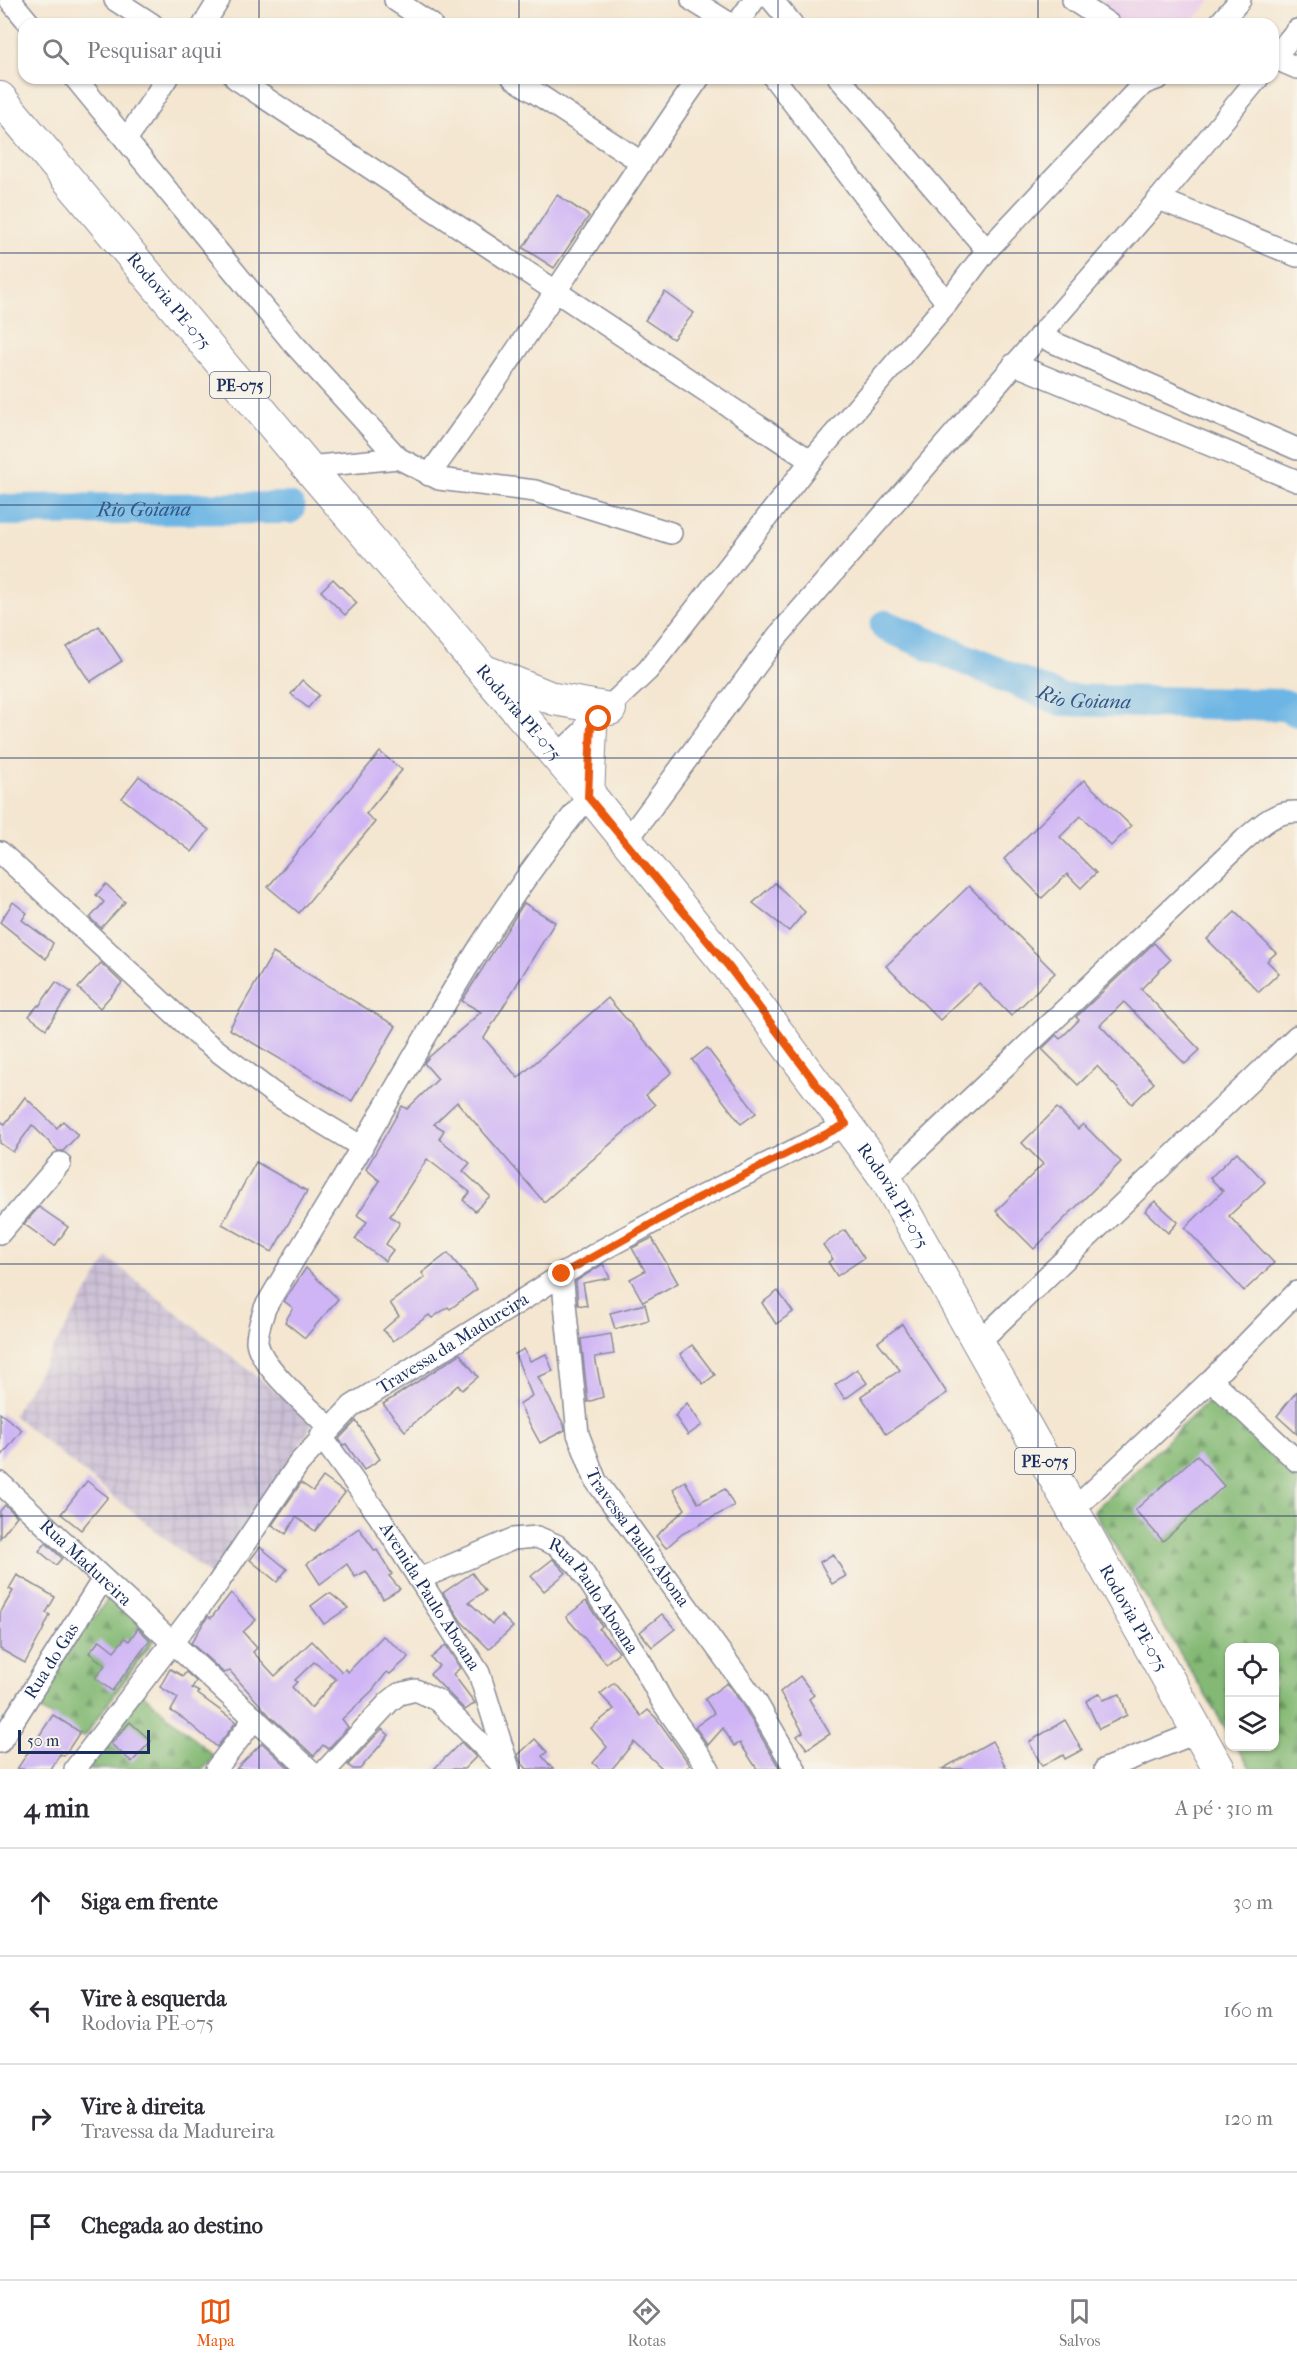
<!DOCTYPE html>
<html lang="pt">
<head>
<meta charset="utf-8">
<style>
	body { margin:0; font-family:"IM FELL French Canon",serif; background:#f2f2f3; color:#2b2b33 }
	.controls { position:absolute; right:18px; bottom:18px; display:grid; overflow:hidden; border-radius:12px; box-shadow:0 2px 4px #0004 }
	.controls button { width:54px; height:54px; display:grid; place-items:center; padding:0; border:0; border-bottom:2px solid #e1e1e2; background:#fff; color:#2b2b33; font:30px sans-serif }
	.scale { position:absolute; left:18px; bottom:15px; width:132px; box-sizing:border-box; padding-left:6px; border:3px solid #1b2f5e; border-top:0; font-size:16px; line-height:21px; white-space:nowrap; color:#1b2f5e; -webkit-text-stroke:4px #f7f3e8; paint-order:stroke }
	.stop { position:absolute; width:18px; height:18px; margin:-14px; border:4px solid #ea580c; border-radius:50%; background:#fff }
	.stop.end { background:#ea580c; border-color:#fff; box-shadow:0 2px 6px #0008 }
	.list { margin:0; padding:0; list-style:none }
	h2 { display:flex; justify-content:space-between; align-items:center; height:78px; margin:0; padding:0 24px; font-size:26px }
	h2 small { font-size:20px; font-weight:400; color:#7c7c81 }
	.list li { display:grid; grid-template-columns:39px 1fr auto; gap:18px; align-items:center; box-sizing:border-box; height:108px; padding:0 24px; border-top:2px solid #e1e1e2 }
	.list b { display:block; font-size:22px; white-space:nowrap }
	.list p { margin:0; font-size:20px; white-space:nowrap; color:#7c7c81 }
	.list em { font-size:20px; font-style:normal; color:#7c7c81 }
	.icon { flex:none; width:33px; height:33px; fill:none; stroke:currentColor; stroke-width:2; stroke-linecap:round; stroke-linejoin:round }
	.map { position:relative; flex:none; width:1297px; height:1769px; overflow:hidden }
	.search { position:absolute; background:#fff; box-shadow:0 2px 4px #0004; left:18px; right:18px; top:18px; height:66px; display:flex; align-items:center; gap:15px; box-sizing:border-box; padding:0 21px; border-radius:18px; color:#7c7c81; font-size:22px }
	.sheet { height:510px; background:#fff }
	nav { display:flex; justify-content:space-around; align-items:center; box-sizing:border-box; height:84px; border-top:2px solid #e1e1e2; background:#fff; font-size:16px; color:#7c7c81 }
	nav a { display:grid; justify-items:center; gap:3px }
	nav .on { color:#ea580c }
	.map>svg:first-child { display:block }
</style>
</head>
<body>
<div class="map">
<svg width="1297" height="1769" viewBox="0 0 1297 1769">
	<defs>
		<pattern id="industrial-grid" width="8" height="8" patternUnits="userSpaceOnUse" patternTransform="scale(1.5)"><rect width="8" height="8" fill="#cbbfd5"/><path d="M0 4h8M4 0v8" fill="none" stroke="#aea4b9"/></pattern>
		<pattern id="forest-firs" width="22" height="20" patternUnits="userSpaceOnUse" patternTransform="scale(1.5)"><rect width="22" height="20" fill="#84b974"/><path d="M5 1l3.5 6h-7zM16 11l3.5 6h-7z" fill="#6b9762"/></pattern>
	</defs>
	<rect width="100%" height="100%" fill="#f7f3e8"/>
	<filter id="ink" filterUnits="userSpaceOnUse"><feTurbulence type="fractalNoise" baseFrequency=".0167" numOctaves="2"/><feDisplacementMap in="SourceGraphic" scale="12" xChannelSelector="R" yChannelSelector="G"/><feConvolveMatrix kernelMatrix="1 2 1 2 8 2 1 2 1" color-interpolation-filters="sRGB"/></filter>
	<filter id="wash" filterUnits="userSpaceOnUse"><feTurbulence type="fractalNoise" baseFrequency=".008" numOctaves="4" result="noise"/><feDisplacementMap in="SourceGraphic" scale="24" xChannelSelector="R" yChannelSelector="G"/><feGaussianBlur stdDeviation="1.35" result="paint"/><feColorMatrix in="noise" values="0 0 0 0 0 0 0 0 0 0 0 0 0 0 0 0 0 1.4 0 .05"/><feComposite in="paint" operator="in"/></filter>
	<g filter="url(#wash)">
		<rect width="100%" height="100%" fill="#f4e6d0"/>
		<polygon fill="#ecd1ea" points="1083,0 1211,0 1191,24 1117,24"/>
		<polygon fill="url(#industrial-grid)" points="108,1258 314,1422 216,1580 13,1415"/>
		<g fill="url(#forest-firs)" stroke="#507469" stroke-width="1.5">
			<polygon points="1213,1396 1297,1480 1297,1769 1251,1769 1237,1747 1274,1746 1274,1648 1230,1648 1229,1734 1094,1511"/>
			<polygon points="110,1596 157,1635 84,1737 30,1703"/>
			<polygon points="142,1693 215,1757 203,1769 173,1769 167,1766 163,1769 83,1769"/>
		</g>
		<g fill="none" stroke-linecap="round" stroke-linejoin="round">
			<g stroke="#6cb5e4" stroke-width="32">
				<path id="s1" d="M0,510l289,-2"/>
				<path id="s2" d="M886,626l176,74 222,5 13,6"/>
			</g>
		</g>
		<g id="blocks">
			<g fill="#cfb5f5" fill-rule="evenodd">
				<polygon points="557,195 589,216 554,268 523,248"/>
				<polygon points="665,292 694,313 673,339 645,320"/>
				<polygon points="333,579 357,603 345,615 321,591"/>
				<polygon points="99,626 122,661 90,682 67,647"/>
				<polygon points="302,680 319,695 308,708 291,694"/>
				<polygon points="380,752 402,770 366,814 375,822 299,913 268,887"/>
				<polygon points="139,776 209,830 192,852 122,798"/>
				<polygon points="1084,780 1131,826 1111,846 1081,816 1060,837 1096,873 1081,888 1067,874 1042,898 1004,859"/>
				<polygon points="775,883 805,912 789,931 753,903"/>
				<polygon points="106,884 125,902 101,928 90,918 104,902 96,895"/>
				<polygon points="969,886 1055,973 1011,1016 979,983 940,1020 886,966"/>
				<polygon points="13,902 27,913 22,920 53,943 46,959 0,922"/>
				<polygon points="524,903 555,922 484,1038 518,1078 608,998 672,1072 646,1095 655,1105 544,1202 457,1102 434,1124 444,1130 439,1139 470,1163 463,1171 490,1196 475,1211 463,1200 470,1192 427,1159 390,1216 400,1223 386,1244 393,1250 385,1261 355,1239 367,1222 357,1215 380,1181 366,1169 402,1106 407,1109 438,1079 424,1063 429,1057 481,1012 462,1001"/>
				<polygon points="1235,912 1276,953 1267,961 1279,973 1259,992 1207,939"/>
				<polygon points="1154,943 1170,960 1141,989 1200,1050 1185,1064 1124,1002 1100,1025 1154,1083 1132,1104 1097,1066 1078,1085 1042,1049 1056,1035 1060,1039 1079,1020 1076,1017"/>
				<polygon points="273,953 396,1026 352,1101 229,1029"/>
				<polygon points="101,963 122,983 100,1008 78,988"/>
				<polygon points="56,982 71,992 46,1029 29,1016 38,1005 39,1006"/>
				<polygon points="707,1048 756,1113 741,1124 692,1060"/>
				<polygon points="25,1097 57,1128 63,1121 78,1135 63,1151 58,1151 32,1125 13,1152 0,1143 0,1121 5,1124"/>
				<polygon points="1057,1108 1078,1129 1083,1124 1121,1162 1034,1249 996,1211 1043,1164 1022,1143"/>
				<polygon points="1237,1152 1265,1182 1229,1216 1274,1263 1244,1291 1185,1228 1223,1191 1210,1178"/>
				<polygon points="256,1162 307,1191 272,1252 222,1224"/>
				<polygon points="1155,1201 1178,1222 1168,1233 1145,1211"/>
				<polygon points="39,1207 68,1227 55,1246 24,1224"/>
				<polygon points="845,1230 864,1258 837,1276 828,1262 833,1259 823,1245"/>
				<polygon points="652,1238 678,1283 643,1302 630,1279 645,1271 632,1248"/>
				<polygon points="448,1253 477,1289 450,1309 448,1307 432,1318 429,1315 393,1341 383,1330 399,1316 390,1303 425,1277 422,1273"/>
				<polygon points="603,1264 610,1278 583,1283 587,1306 578,1305 576,1281"/>
				<polygon points="306,1268 338,1299 305,1338 285,1322 293,1308 284,1301"/>
				<polygon points="778,1291 793,1312 776,1324 762,1303"/>
				<polygon points="645,1304 649,1320 615,1329 610,1313"/>
				<polygon points="902,1324 947,1393 886,1434 861,1396 900,1370 878,1342"/>
				<polygon points="611,1334 614,1354 595,1357 603,1397 588,1402 581,1339"/>
				<polygon points="692,1345 715,1375 703,1384 680,1354"/>
				<polygon points="524,1349 530,1361 546,1354 553,1371 538,1377 564,1425 565,1430 540,1443 519,1404 532,1396 515,1354"/>
				<polygon points="460,1354 478,1377 462,1390 458,1385 405,1431 383,1404"/>
				<polygon points="857,1369 867,1383 845,1399 835,1385"/>
				<polygon points="1297,1391 1297,1434 1277,1416"/>
				<polygon points="687,1403 702,1425 688,1435 675,1416"/>
				<polygon points="0,1413 22,1430 0,1458"/>
				<polygon points="356,1421 380,1459 364,1470 346,1444 343,1445 339,1439"/>
				<polygon points="1197,1455 1224,1486 1163,1541 1135,1510"/>
				<polygon points="323,1477 345,1493 315,1531 296,1517 286,1534 272,1525 301,1483 313,1491"/>
				<polygon points="87,1481 108,1497 81,1530 61,1514"/>
				<polygon points="685,1481 698,1503 725,1489 734,1506 682,1534 666,1548 656,1536 685,1509 673,1489"/>
				<polygon points="5,1505 17,1516 0,1538 0,1511"/>
				<polygon points="359,1528 375,1551 377,1550 392,1574 389,1576 400,1589 383,1599 366,1571 355,1577 347,1564 320,1584 307,1564"/>
				<polygon points="46,1543 62,1558 56,1565 39,1551"/>
				<polygon points="260,1547 287,1569 277,1582 250,1560"/>
				<polygon points="833,1554 846,1576 832,1584 820,1562"/>
				<polygon points="553,1559 566,1573 544,1591 531,1576"/>
				<polygon points="472,1573 485,1591 469,1602 492,1624 501,1615 513,1627 489,1649 461,1621 443,1593"/>
				<polygon points="17,1575 55,1597 46,1613 50,1615 42,1632 25,1663 0,1649 0,1613 13,1591 9,1589"/>
				<path d="M231,1593l25,27 -13,12 14,16 -4,4 22,24 37,-35 30,31 3,-3 3,3 35,-36 26,21 -19,17 -3,-2 -15,19 -30,28 6,8 -20,22 -5,-4 -9,11 -44,-40 -40,-45 -6,2 -33,-30 17,-27 3,2zM314,1662l22,17 -25,29 -19,-21 5,-5 -2,-2z"/>
				<polygon points="327,1594 331,1594 348,1608 324,1624 311,1606"/>
				<polygon points="586,1601 602,1626 599,1629 619,1652 606,1663 566,1617"/>
				<polygon points="662,1614 675,1629 652,1647 640,1632"/>
				<polygon points="138,1628 150,1640 112,1691 95,1678 105,1665 89,1653 100,1640 114,1651 125,1638 129,1641"/>
				<polygon points="446,1645 460,1668 453,1674 475,1703 465,1710 430,1674 439,1666 431,1658"/>
				<polygon points="170,1669 183,1676 186,1672 196,1681 192,1688 199,1692 198,1694 236,1722 217,1747 184,1719 171,1711 178,1698 160,1687"/>
				<polygon points="800,1676 814,1695 809,1699 830,1734 807,1749 797,1736 803,1732 780,1692"/>
				<polygon points="614,1683 641,1716 648,1710 657,1719 690,1765 686,1769 663,1769 634,1742 612,1769 600,1769 593,1763 607,1747 591,1728 614,1709 600,1694"/>
				<polygon points="727,1683 744,1707 780,1769 757,1769 740,1743 734,1746 723,1728 708,1745 695,1727 714,1713 705,1699"/>
				<polygon points="1100,1693 1103,1700 1120,1694 1127,1715 1099,1729 1086,1701"/>
				<polygon points="53,1715 80,1732 64,1756 60,1754 51,1769 17,1769"/>
				<polygon points="1065,1720 1082,1750 1065,1759 1063,1755 1042,1766 1029,1742"/>
				<polygon points="130,1722 151,1741 132,1762 111,1744"/>
				<polygon points="382,1729 389,1735 360,1769 353,1769 348,1765"/>
				<polygon points="535,1739 547,1752 542,1756 553,1769 527,1769 520,1761 518,1755"/>
				<polygon points="992,1741 1007,1769 942,1769"/>
				<polygon points="461,1742 476,1757 464,1769 434,1769"/>
				<polygon points="262,1743 290,1769 236,1769"/>
			</g>
		</g>
	</g>
	<g filter="url(#ink)">
		<use href="#blocks" fill-opacity="0" stroke="#888a97" stroke-width="1.5"/>
		<g fill="none" stroke-linecap="round" stroke-linejoin="round">
			<defs>
				<g id="street">
					<polyline points="10,0 30,24"/>
					<polyline points="115,0 152,24"/>
					<polyline points="395,0 431,24"/>
					<polyline points="692,0 730,24"/>
					<polyline points="772,0 792,24"/>
					<polyline points="1073,0 1109,24"/>
					<polyline points="204,24 219,0"/>
					<polyline points="737,24 754,0"/>
					<polyline points="1219,24 1240,0"/>
					<polyline points="1274,58 1297,68"/>
					<polyline points="1273,59 1297,30"/>
					<polyline points="75,78 293,343 398,458 439,479 535,491 671,533"/>
					<polyline points="235,78 811,461"/>
					<polyline points="513,78 641,162"/>
					<polyline points="774,78 947,303"/>
					<polyline points="839,78 987,250"/>
					<polyline points="126,140 167,78"/>
					<polyline points="1159,199 1297,256"/>
					<polyline points="1039,336 1297,449"/>
					<polyline points="1014,364 1297,481"/>
					<polyline points="308,467 398,458"/>
					<path d="M429,475c95,-129 178,-266 270,-397"/>
					<polyline points="557,756 648,670 811,461 947,303 987,250 1143,84 1159,78"/>
					<polyline points="626,842 777,637 1159,199 1258,78"/>
					<polyline points="0,852 203,1040 273,1093 362,1147"/>
					<path d="M886,1179l358,-339c16,-14 30,-29 53,-28"/>
					<polyline points="0,1233 60,1163"/>
					<path id="s3" d="M562,1273l16,161 18,47 159,219 40,69"/>
					<polyline points="978,1343 1297,1036"/>
					<polyline points="1211,1380 1297,1461"/>
					<path d="M330,1428c-19,-19 -71,-62 -73,-87 0,-11 5,-23 8,-33 31,-54 65,-106 96,-160 70,-121 137,-244 227,-351"/>
					<path id="s4" d="M321,1436l58,80 100,157 30,96"/>
					<path id="s5" d="M0,1483l309,286"/>
					<polyline points="1073,1510 1211,1380 1297,1292"/>
					<path id="s6" d="M419,1579l94,-40 24,-2 19,8 22,20 63,97 22,41 46,66"/>
					<path id="s7" d="M0,1742l103,-163"/>
					<path id="s8" d="M75,1769l143,-186 81,-120 53,-57 250,-156 96,-52 149,-74"/>
					<polyline points="216,1769 255,1718"/>
					<polyline points="327,1769 389,1702 399,1694 416,1690 437,1700 506,1769"/>
					<polyline points="1105,1769 1198,1732"/>
				</g>
				<g id="primary">
					<path id="s9" d="M0,98l308,369 276,321 145,179 139,187 18,25 333,590"/>
					<polyline points="490,673 554,699 610,709"/>
					<polyline points="588,797 591,727"/>
				</g>
			</defs>
			<use href="#street" stroke="#888a97" stroke-width="24"/>
			<use href="#primary" stroke="#888a97" stroke-width="34"/>
			<use href="#street" stroke="#fff" stroke-width="21"/>
			<use href="#primary" stroke="#fff" stroke-width="32"/>
		</g>
	</g>
	<g fill="none" stroke-linecap="round" stroke-linejoin="round" filter="url(#ink)">
		<polyline stroke="#ea580c" stroke-width="8" points="562,1274 698,1198 846,1124 729,967 588,797 591,726 599,719"/>
	</g>
	<path fill="none" stroke="#1b2f5e" stroke-width="1.5" stroke-opacity="0.55" d="M259,0v24M519,0v24M778,0v24M1038,0v24M259,78v1691M519,78v1691M778,78v1691M1038,78v1691M0,253h1297M0,505h1297M0,758h1297M0,1011h1297M0,1264h1297M0,1516h1297"/>
	<g text-anchor="middle" dominant-baseline="central" stroke-width="6" stroke-linejoin="round" paint-order="stroke">
		<g fill="#f7f3e8" stroke="#5d6a87" stroke-width="1.5">
			<rect x="210" y="372" width="60" height="26" rx="4.5"/>
			<rect x="1015" y="1448" width="60" height="26" rx="4.5"/>
		</g>
		<g font-size="16" font-weight="bold" fill="#1b2f5e">
			<text x="240" y="385">PE-075</text>
			<text x="1045" y="1461">PE-075</text>
		</g>
		<g font-size="18" fill="#1b2f5e" stroke="#f7f3e8">
			<text stroke="none"><textPath href="#s9" startOffset="264">Rodovia PE-075</textPath></text>
			<text stroke="none"><textPath href="#s9" startOffset="804">Rodovia PE-075</textPath></text>
			<text stroke="none"><textPath href="#s9" startOffset="1416">Rodovia PE-075</textPath></text>
			<text stroke="none"><textPath href="#s8" startOffset="576">Travessa da Madureira</textPath></text>
			<text stroke="none"><textPath href="#s3" startOffset="282">Travessa Paulo Abona</textPath></text>
			<text stroke="none"><textPath href="#s5" startOffset="117">Rua Madureira</textPath></text>
			<text stroke="none"><textPath href="#s4" startOffset="194">Avenida Paulo Aboana</textPath></text>
			<text stroke="none"><textPath href="#s6" startOffset="210">Rua Paulo Aboana</textPath></text>
			<text stroke="none"><textPath href="#s9" startOffset="1902">Rodovia PE-075</textPath></text>
			<text stroke="none"><textPath href="#s7" startOffset="96">Rua do Gas</textPath></text>
		</g>
		<g font-size="20" font-style="italic" fill="#335786" stroke="#f7f3e8">
			<text stroke="none"><textPath href="#s1" startOffset="144">Rio Goiana</textPath></text>
			<text stroke="none"><textPath href="#s2" startOffset="213">Rio Goiana</textPath></text>
		</g>
	</g>
</svg>
<div class="controls">
<button><svg class="icon" aria-label="locate" viewBox="0 0 24 24"><circle cx="12" cy="12" r="6"/><path d="M12 2v4M12 18v4M2 12h4M18 12h4"/></svg></button>
<button><svg class="icon" aria-label="layers" viewBox="0 0 24 24"><path d="M12 4l9 5-9 5-9-5zM3 14l9 5 9-5"/></svg></button>
</div>
<div class="scale">50 m</div>
<div class="stop" style="left:599px;top:719px"></div>
<div class="stop end" style="left:562px;top:1274px"></div>
<div class="search"><svg class="icon" aria-label="search" viewBox="0 0 24 24"><circle cx="10" cy="10" r="6"/><path d="M15 15l6 6"/></svg>Pesquisar aqui</div>
</div>
<section class="sheet">
<h2>4 min<small>A pé · 310 m</small></h2>
<ul class="list">
<li><svg class="icon" aria-label="ahead" viewBox="0 0 24 24"><path d="M12 20V5M6 11l6-6 6 6"/></svg><div><b>Siga em frente</b></div><em>30 m</em></li>
<li><svg class="icon" aria-label="left" viewBox="0 0 24 24"><path d="M17 20v-9H6M10 6l-5 5 5 5"/></svg><div><b>Vire à esquerda</b><p>Rodovia PE-075</p></div><em>160 m</em></li>
<li><svg class="icon" aria-label="right" viewBox="0 0 24 24"><path d="M7 20v-9h11M14 6l5 5-5 5"/></svg><div><b>Vire à direita</b><p>Travessa da Madureira</p></div><em>120 m</em></li>
<li><svg class="icon" aria-label="arrive" viewBox="0 0 24 24"><path d="M6 21V4h12l-3 4 3 4H6"/></svg><div><b>Chegada ao destino</b></div></li>
</ul>
</section>
<nav>
<a class="on"><svg class="icon" aria-label="map" viewBox="0 0 24 24"><path d="M3 6l6-2 6 2 6-2v14l-6 2-6-2-6 2zM9 4v14M15 6v14"/></svg>Mapa</a>
<a><svg class="icon" aria-label="directions" viewBox="0 0 24 24"><path d="M12 3l9 9-9 9-9-9zM9 14v-3h6M13 9l2 2-2 2"/></svg>Rotas</a>
<a><svg class="icon" aria-label="saved" viewBox="0 0 24 24"><path d="M7 4h10v16l-5-4-5 4z"/></svg>Salvos</a>
</nav>
</body>
</html>
